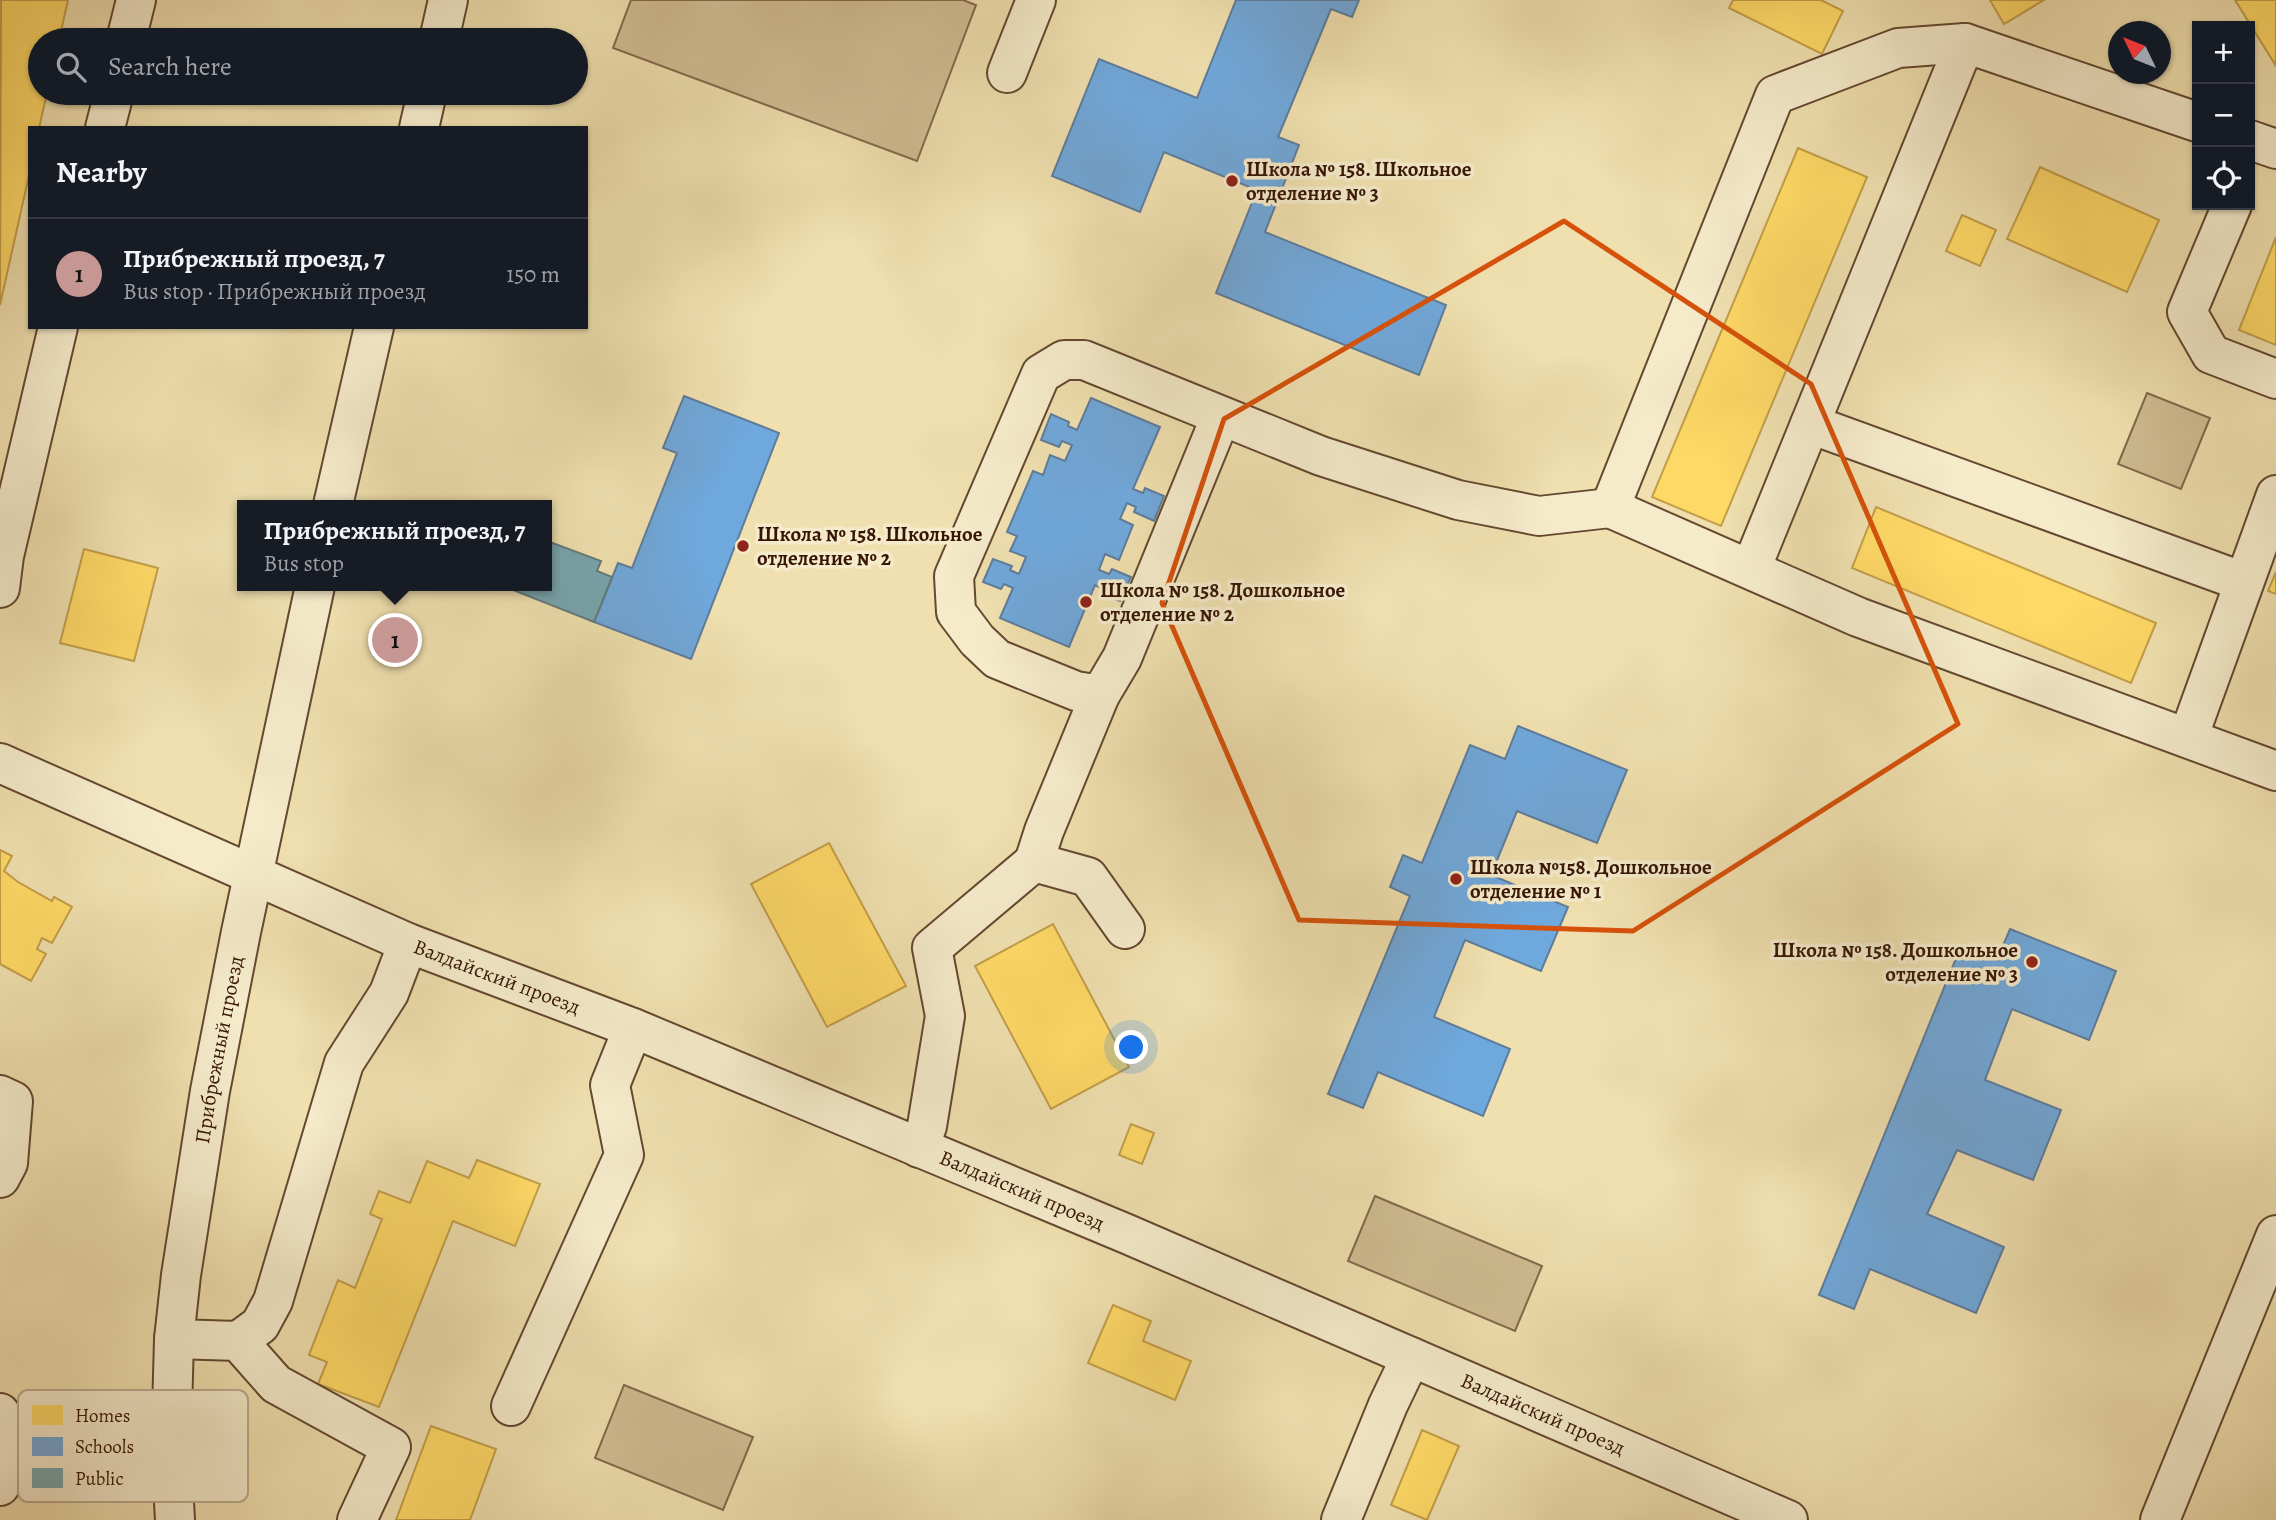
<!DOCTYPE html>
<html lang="en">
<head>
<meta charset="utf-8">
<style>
	body { margin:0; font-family:Alegreya,serif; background:#20242c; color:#f1f3f6 }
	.controls { position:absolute; right:21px; top:21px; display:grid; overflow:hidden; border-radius:0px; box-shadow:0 2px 5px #0004 }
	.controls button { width:63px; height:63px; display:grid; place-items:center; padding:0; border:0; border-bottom:2px solid #363941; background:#171b24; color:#f1f3f6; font:35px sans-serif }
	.compass { position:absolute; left:2108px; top:21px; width:63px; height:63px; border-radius:50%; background:#171b24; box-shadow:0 2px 5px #0004; rotate:313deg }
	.you { position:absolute; left:1132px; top:1048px; width:24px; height:24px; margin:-18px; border:5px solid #fff; border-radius:50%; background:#1a73e8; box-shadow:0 0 0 10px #1a73e833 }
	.badge { display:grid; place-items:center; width:46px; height:46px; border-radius:50%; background:#c59692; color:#111; font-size:23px; font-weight:700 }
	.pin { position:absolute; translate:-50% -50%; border:4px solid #fff; box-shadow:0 2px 7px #0006 }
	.popup { position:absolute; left:237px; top:500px; width:315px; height:91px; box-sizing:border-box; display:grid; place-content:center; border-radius:0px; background:#171b24; filter:drop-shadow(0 2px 5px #0005); font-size:23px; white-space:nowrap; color:#9ea1a6 }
	.popup b { font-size:26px; color:#f1f3f6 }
	.popup::after { content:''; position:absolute; left:50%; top:100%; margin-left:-14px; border:14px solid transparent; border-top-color:#171b24 }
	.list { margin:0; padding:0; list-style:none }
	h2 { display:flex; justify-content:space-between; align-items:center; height:91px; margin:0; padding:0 28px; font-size:30px }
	h2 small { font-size:23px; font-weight:400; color:#9ea1a6 }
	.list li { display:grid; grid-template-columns:46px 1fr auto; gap:21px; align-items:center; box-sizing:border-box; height:112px; padding:0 28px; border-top:2px solid #363941 }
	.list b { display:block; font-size:26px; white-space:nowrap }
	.list p { margin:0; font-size:23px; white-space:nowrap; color:#9ea1a6 }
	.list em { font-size:23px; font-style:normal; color:#9ea1a6 }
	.icon { flex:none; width:38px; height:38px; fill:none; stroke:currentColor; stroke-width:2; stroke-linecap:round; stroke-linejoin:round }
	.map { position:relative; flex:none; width:2276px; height:1520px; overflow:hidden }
	.search { position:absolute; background:#171b24; box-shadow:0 2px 5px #0004; left:28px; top:28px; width:560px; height:77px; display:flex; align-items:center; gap:18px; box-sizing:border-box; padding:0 24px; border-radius:38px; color:#9ea1a6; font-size:26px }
	.panel { position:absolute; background:#171b24; box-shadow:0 2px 5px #0004; left:28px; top:126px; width:560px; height:203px; border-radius:0px }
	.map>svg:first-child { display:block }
</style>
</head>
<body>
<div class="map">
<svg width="2276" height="1520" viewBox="0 0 2276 1520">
	<rect width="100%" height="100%" fill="#f0e0af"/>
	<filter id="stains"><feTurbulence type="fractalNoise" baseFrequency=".00286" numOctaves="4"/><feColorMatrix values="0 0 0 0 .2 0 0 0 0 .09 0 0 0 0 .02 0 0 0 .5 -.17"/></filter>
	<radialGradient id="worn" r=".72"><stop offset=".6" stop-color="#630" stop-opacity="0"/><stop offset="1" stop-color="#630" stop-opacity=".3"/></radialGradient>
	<g fill="#d0bd92" stroke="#83694c" stroke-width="2">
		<polygon points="631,0 963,0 976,5 917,161 613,48"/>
		<polygon points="2147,393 2210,418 2181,489 2118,464"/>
		<polygon points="1375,1196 1542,1266 1515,1331 1348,1261"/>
		<polygon points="624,1385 753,1437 723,1510 595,1458"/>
	</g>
	<g fill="#ffd966" stroke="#c39e49" stroke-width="2">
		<polygon points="1,0 68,0 59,40 40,40 40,93 47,93 39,128 30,128 30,171 0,305"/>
		<polygon points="1733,0 1821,0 1843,11 1822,54 1729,8"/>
		<polygon points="1990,0 2044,0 2004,24"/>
		<polygon points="2235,0 2276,0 2276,66"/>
		<polygon points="1798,148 1867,177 1721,526 1652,497"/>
		<polygon points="2040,167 2159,220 2127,292 2007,239"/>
		<polygon points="1962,215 1996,230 1980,266 1946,251"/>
		<polygon points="2276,237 2276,345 2239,330"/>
		<polygon points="1876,507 2156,623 2131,683 1852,568"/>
		<polygon points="84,549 158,568 134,661 60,643"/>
		<polygon points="2276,572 2276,594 2268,591"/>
		<polygon points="829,843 906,986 827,1027 751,884"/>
		<polygon points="0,850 12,856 4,871 18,882 52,901 54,897 72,907 52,943 42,938 37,949 46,954 31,981 0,964"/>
		<polygon points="1053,924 1129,1067 1051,1109 975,966"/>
		<polygon points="1131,1124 1154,1133 1142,1164 1119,1155"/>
		<polygon points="477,1160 540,1184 515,1246 453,1221 379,1407 318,1384 327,1362 309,1355 338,1280 355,1288 382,1219 370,1214 379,1191 410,1203 427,1161 469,1178"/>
		<polygon points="1113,1305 1151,1321 1143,1341 1191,1361 1175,1400 1088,1363"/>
		<polygon points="431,1426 496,1449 470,1520 396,1520"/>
		<polygon points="1422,1430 1459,1446 1427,1520 1391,1505"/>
	</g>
	<g fill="#6fa8dc" stroke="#5e7c9c" stroke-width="2">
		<polygon points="1236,0 1359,0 1352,17 1331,9 1278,137 1299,145 1265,232 1446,305 1419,375 1216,293 1257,190 1164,152 1140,212 1052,176 1099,59 1197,98"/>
		<polygon points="684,396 779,433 691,659 594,622 618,563 632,568 677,453 663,448"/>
		<polygon points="1091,398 1160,427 1133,489 1143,493 1145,488 1164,496 1154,521 1134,512 1136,507 1127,503 1120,519 1133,525 1119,560 1105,554 1099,570 1109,574 1112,569 1131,577 1120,601 1101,594 1103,589 1095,585 1069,647 1000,618 1013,588 1004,584 1001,589 983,582 993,559 1012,566 1010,570 1019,574 1026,557 1010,551 1017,536 1007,532 1033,471 1043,475 1050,455 1065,461 1072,445 1062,441 1059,447 1041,440 1051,414 1069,422 1068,426 1077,430"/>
		<polygon points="1518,726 1627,770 1597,843 1517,811 1491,875 1568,907 1541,971 1465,940 1434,1017 1510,1049 1483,1116 1378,1072 1363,1108 1328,1094 1410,896 1390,887 1403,855 1422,863 1470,745 1505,759"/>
		<polygon points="2010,929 2116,971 2089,1040 2012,1009 1985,1080 2061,1110 2033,1180 1957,1150 1927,1214 2004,1247 1976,1313 1870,1269 1854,1309 1819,1295 1961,946 1997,960"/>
	</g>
	<polygon fill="#76a5af" stroke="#637a7c" stroke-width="2" points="547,541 601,561 597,571 612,577 594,622 503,586 547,586"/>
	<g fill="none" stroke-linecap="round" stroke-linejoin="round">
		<defs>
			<g id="minor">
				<polyline points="126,40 136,0"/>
				<polyline points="439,40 448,0"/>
				<polyline points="1007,73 1036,0"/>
				<polyline points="2197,122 1965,43 1898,48 1775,95 1610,508 1858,617 2276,771"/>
				<polyline points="105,128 114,93"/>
				<polyline points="419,128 427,93"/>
				<polyline points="2250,140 2276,149"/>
				<polyline points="2232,205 2187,312 2211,354 2276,379"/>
				<polyline points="1221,416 1122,658 1100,695 1076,691 997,659 977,640 956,612 954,576 1041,374 1064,360 1084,360 1321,456 1458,500 1539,516 1610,508"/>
				<polyline points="1810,424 2244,582"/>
				<polyline points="333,505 374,327"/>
				<polyline points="1751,569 1965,43"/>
				<polyline points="0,588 4,556 58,327"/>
				<polyline points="2188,738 2276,495"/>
				<path id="s1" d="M0,763l408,180 225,85 494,206 661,286"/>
				<polyline points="1034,862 1044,831 1100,695"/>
				<polyline points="0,1095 13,1101 8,1163 0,1178"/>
				<polyline points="919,1148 927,1126 945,1016 932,948 1034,862 1088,877 1125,929"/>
				<polyline points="174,1339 238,1341 276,1384 391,1447 357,1520"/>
				<polyline points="238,1341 260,1325 273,1301 344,1063 389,993 408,943"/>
				<polyline points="511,1406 624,1155 610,1085 633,1028"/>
				<polyline points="0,1413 20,1442 0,1486"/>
				<polyline points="20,1442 171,1449"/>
				<path id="s2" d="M175,1520l-4,-71 3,-110 7,-64 29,-184 31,-159 74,-346"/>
				<polyline points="1341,1520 1388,1405 1411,1357"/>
				<polyline points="2160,1520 2276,1235"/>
			</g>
		</defs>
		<use href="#minor" stroke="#644830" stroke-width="42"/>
		<use href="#minor" stroke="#f5ebcb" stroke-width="38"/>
	</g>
	<path fill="none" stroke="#d6520b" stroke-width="5" stroke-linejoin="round" d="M1564,221l247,163 147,340 -325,207 -334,-11 -137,-317 62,-184z"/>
	<g fill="#8f2418" stroke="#f5ebcb" stroke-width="2.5">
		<circle cx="1232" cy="181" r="7"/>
		<circle cx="743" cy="546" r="7"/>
		<circle cx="1086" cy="602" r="7"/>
		<circle cx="1456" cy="879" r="7"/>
		<circle cx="2032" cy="962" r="7"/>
	</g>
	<g text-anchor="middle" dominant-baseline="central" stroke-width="7" stroke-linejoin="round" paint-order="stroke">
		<g font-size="21" font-weight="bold" fill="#361506" stroke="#f5ebcb" text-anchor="start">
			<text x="1246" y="169">Школа № 158. Школьное<tspan x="1246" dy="24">отделение № 3</tspan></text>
			<text x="757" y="534">Школа № 158. Школьное<tspan x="757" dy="24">отделение № 2</tspan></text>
			<text x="1100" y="590">Школа № 158. Дошкольное<tspan x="1100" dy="24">отделение № 2</tspan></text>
			<text x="1470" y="867">Школа №158. Дошкольное<tspan x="1470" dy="24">отделение № 1</tspan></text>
			<text x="2018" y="950" text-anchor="end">Школа № 158. Дошкольное<tspan x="2018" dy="24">отделение № 3</tspan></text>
		</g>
		<g font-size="21" fill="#361506" stroke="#f5ebcb">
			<text stroke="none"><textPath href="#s1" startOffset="541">Валдайский проезд</textPath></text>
			<text stroke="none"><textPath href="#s2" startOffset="474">Прибрежный проезд</textPath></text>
			<text stroke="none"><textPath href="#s1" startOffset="1108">Валдайский проезд</textPath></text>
			<text stroke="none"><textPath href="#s1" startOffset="1675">Валдайский проезд</textPath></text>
		</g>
	</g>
	<rect x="18" y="1390" width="230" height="112" rx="10" fill="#f5ebcb" stroke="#bcab90" stroke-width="2"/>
	<rect x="32" y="1405" width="31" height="20" fill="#ffd966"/>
	<rect x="32" y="1437" width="31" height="19" fill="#6fa8dc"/>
	<rect x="32" y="1468" width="31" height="20" fill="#76a5af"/>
	<g font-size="19" fill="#361506">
		<text x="75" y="1422">Homes</text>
		<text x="75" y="1453">Schools</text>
		<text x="75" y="1485">Public</text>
	</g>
	<rect width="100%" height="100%" filter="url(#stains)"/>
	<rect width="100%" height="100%" fill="url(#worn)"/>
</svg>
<div class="controls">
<button>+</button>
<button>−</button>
<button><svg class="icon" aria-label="locate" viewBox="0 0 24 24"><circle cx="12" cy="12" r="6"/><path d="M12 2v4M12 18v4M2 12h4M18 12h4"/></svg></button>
</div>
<svg class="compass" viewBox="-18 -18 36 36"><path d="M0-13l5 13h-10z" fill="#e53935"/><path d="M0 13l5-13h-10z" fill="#9ea1a6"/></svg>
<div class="you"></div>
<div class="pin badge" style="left:395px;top:640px">1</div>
<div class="popup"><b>Прибрежный проезд, 7</b>Bus stop</div>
<div class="search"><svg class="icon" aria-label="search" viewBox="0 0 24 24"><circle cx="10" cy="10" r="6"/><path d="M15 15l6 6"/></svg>Search here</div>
<section class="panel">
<h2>Nearby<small></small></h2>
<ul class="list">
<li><span class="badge">1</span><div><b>Прибрежный проезд, 7</b><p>Bus stop · Прибрежный проезд</p></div><em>150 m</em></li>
</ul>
</section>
</div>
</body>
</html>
